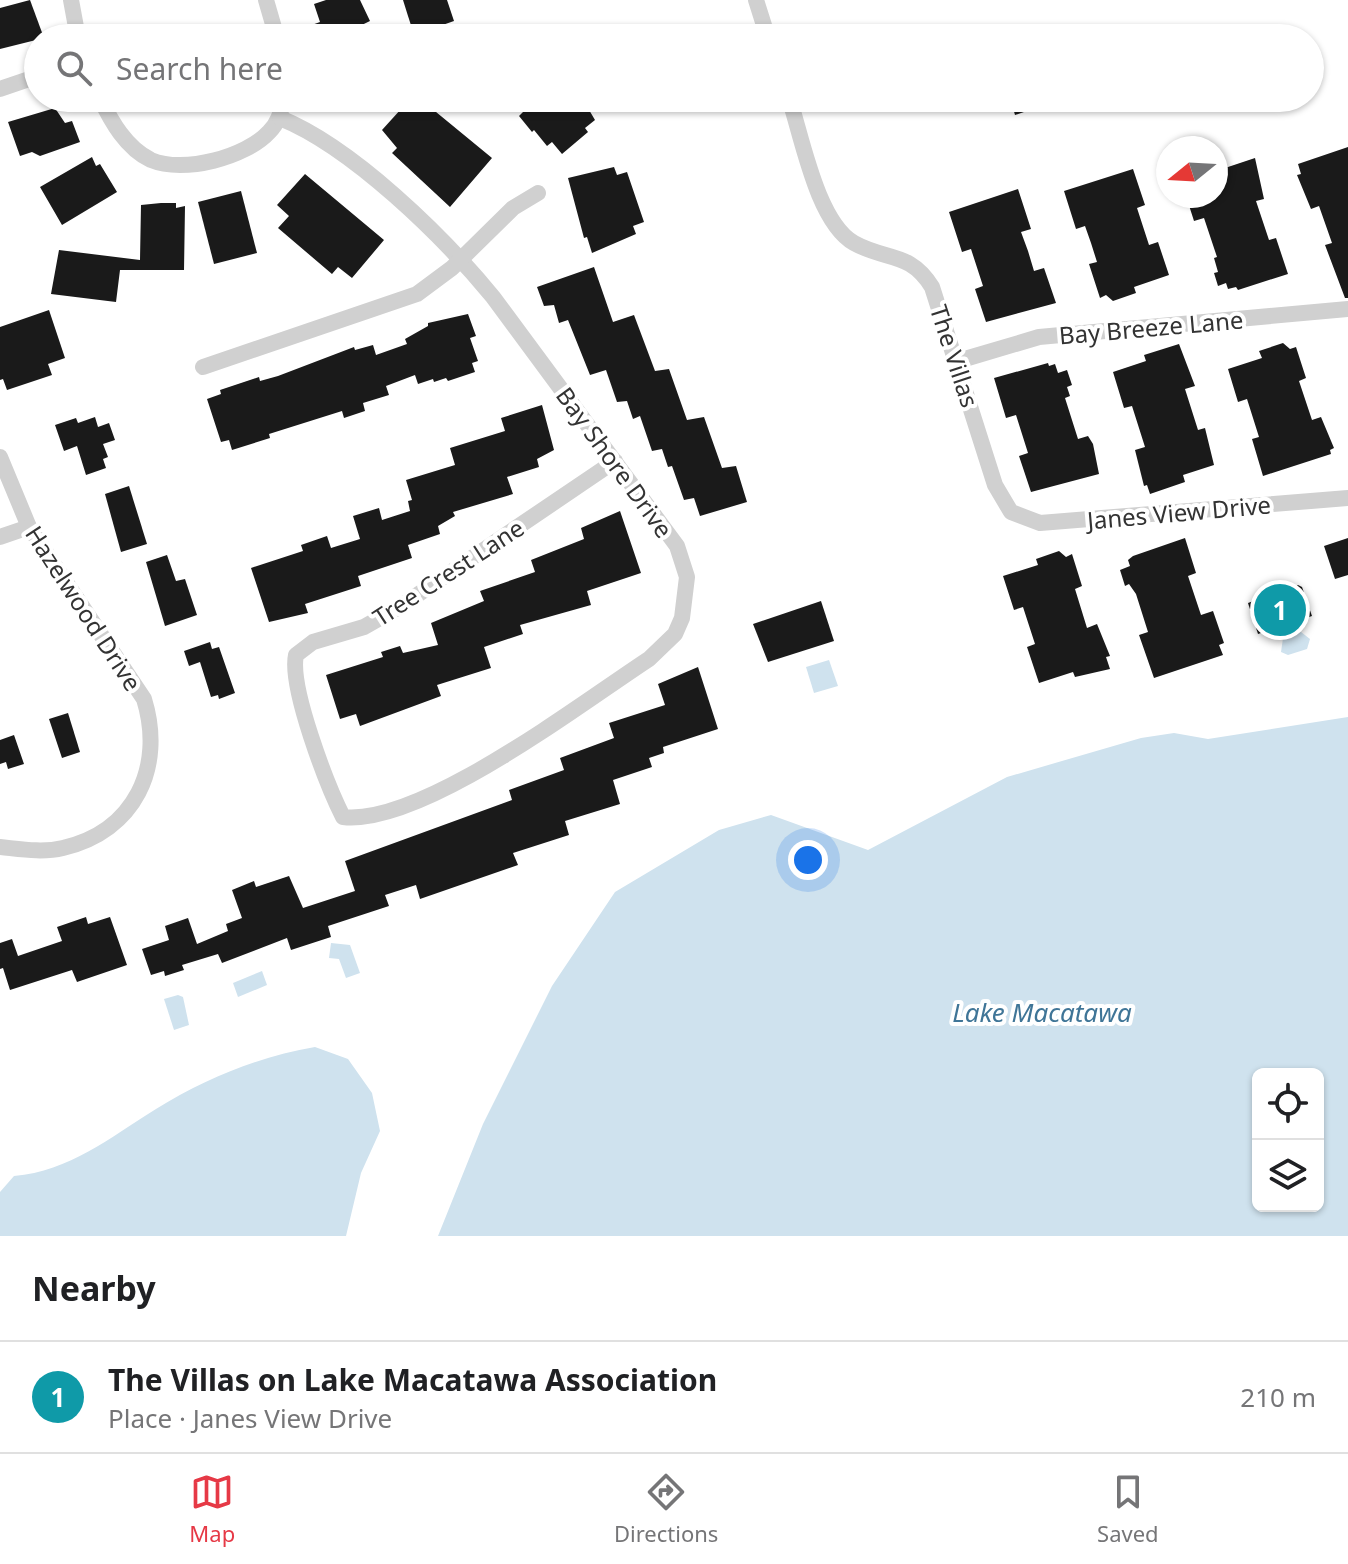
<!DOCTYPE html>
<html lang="en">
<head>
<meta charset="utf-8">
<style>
	body { margin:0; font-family:"Noto Sans",sans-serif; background:#f6f6f6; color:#202124 }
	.controls { position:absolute; right:24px; bottom:24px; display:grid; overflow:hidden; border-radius:12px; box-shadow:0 2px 6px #0004 }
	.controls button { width:72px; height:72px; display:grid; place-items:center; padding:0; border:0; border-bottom:2px solid #e0e0e0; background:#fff; color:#202124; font:40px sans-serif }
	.compass { position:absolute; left:1156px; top:136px; width:72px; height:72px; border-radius:50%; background:#fff; box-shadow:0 2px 6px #0004; rotate:252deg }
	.you { position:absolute; left:808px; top:860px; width:28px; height:28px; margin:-20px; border:6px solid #fff; border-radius:50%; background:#1a73e8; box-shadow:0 0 0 12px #1a73e833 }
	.badge { display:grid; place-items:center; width:52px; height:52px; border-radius:50%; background:#e63946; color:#fff; font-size:26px; font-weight:700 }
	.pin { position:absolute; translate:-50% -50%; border:4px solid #fff; box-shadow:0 2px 8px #0006 }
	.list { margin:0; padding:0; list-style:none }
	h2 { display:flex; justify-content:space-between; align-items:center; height:104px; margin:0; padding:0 32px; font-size:34px }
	h2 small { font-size:26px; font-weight:400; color:#757577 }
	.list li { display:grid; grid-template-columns:52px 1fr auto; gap:24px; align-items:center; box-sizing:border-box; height:112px; padding:0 32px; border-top:2px solid #e0e0e0 }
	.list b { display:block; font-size:30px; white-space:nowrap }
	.list p { margin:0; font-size:26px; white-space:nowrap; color:#757577 }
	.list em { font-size:26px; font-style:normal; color:#757577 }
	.icon { flex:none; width:44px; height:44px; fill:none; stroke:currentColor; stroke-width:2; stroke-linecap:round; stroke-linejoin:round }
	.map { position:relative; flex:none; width:1348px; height:1236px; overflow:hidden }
	.search { position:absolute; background:#fff; box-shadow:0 2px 6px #0004; left:24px; right:24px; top:24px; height:88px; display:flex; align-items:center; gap:20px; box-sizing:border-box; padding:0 28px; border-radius:44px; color:#757577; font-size:30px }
	.sheet { height:216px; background:#fff }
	nav { display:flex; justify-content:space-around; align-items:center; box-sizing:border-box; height:112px; border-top:2px solid #e0e0e0; background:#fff; font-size:22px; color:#757577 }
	nav a { display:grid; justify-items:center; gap:4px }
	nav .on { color:#e63946 }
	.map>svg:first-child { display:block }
</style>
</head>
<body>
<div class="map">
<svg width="1348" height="1236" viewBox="0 0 1348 1236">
	<rect width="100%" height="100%" fill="#fff"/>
	<g fill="#cfe2ee" fill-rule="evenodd">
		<polygon points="1301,632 1310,639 1307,649 1288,655 1281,652 1283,638"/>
		<polygon points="829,660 838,686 814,693 806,667"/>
		<path d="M1348,717v519h-910l45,-112 69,-138 63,-94 104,-62 52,-15 97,35 139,-73 134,-39 33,-5 34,6zM1258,1074h60v132h-60z"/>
		<polygon points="331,943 350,945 360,973 346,978 339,959 329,958"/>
		<polygon points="262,971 267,985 238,997 233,983"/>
		<polygon points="178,995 183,997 189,1025 174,1030 164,999"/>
		<path d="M315,1047l33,12 24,34 8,38 -19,42 -15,63h-346v-44l14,-16c56,-5 95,-38 142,-67 50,-31 102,-52 159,-62z"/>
	</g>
	<g fill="#1a1a1a">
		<polygon points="30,0 44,38 0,49 0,8"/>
		<polygon points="326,0 360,0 370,21 335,38 313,38 309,26 320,22 314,4"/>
		<polygon points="403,0 447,0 454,21 414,35"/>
		<polygon points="411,98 419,98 492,158 450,207 392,153 397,148 382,130"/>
		<polygon points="512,98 582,98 595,120 585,128 588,132 562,154 552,142 547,146 534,130 532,132 519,116 523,112"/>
		<polygon points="1010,98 1059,98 1059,100 1015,115"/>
		<polygon points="55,108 65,123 72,121 80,142 40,156 32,152 20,156 8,122"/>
		<polygon points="1348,147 1348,298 1345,298 1325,245 1332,243 1319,206 1311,209 1297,175 1301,174 1298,164"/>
		<polygon points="92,157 96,166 100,164 117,192 62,225 40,187"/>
		<polygon points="1255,158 1264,199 1256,201 1269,240 1276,238 1288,274 1238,290 1236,287 1228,289 1226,283 1218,286 1214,273 1218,272 1214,258 1217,257 1204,218 1194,221 1186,196 1216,196 1216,171"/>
		<polygon points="614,167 617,175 627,172 644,222 633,226 636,234 592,253 587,237 584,238 568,178"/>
		<polygon points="1133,169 1145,205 1137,208 1149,245 1158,242 1169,275 1134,287 1136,293 1113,301 1106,295 1100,298 1089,264 1097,262 1091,243 1085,226 1076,229 1064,191"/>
		<polygon points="305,174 384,240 352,278 338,267 332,274 278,228 289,216 277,205"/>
		<polygon points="1018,189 1031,229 1021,232 1028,251 1034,271 1044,268 1056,303 986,322 975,289 983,286 971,249 962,252 949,212"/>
		<polygon points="241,191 257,253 214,264 198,202"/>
		<polygon points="161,203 176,203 176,208 185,206 184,270 120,270 116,302 51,294 59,250 140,260 141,205"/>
		<polygon points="594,267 613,322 634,315 655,371 669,369 687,420 704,417 722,468 736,466 747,502 700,516 694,498 684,500 672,466 668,467 662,449 652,451 640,416 633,419 627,401 617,402 606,370 590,375 568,320 559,323 554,305 544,306 537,287"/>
		<polygon points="49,310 65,358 48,364 52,375 7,390 3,379 0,380 0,327"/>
		<polygon points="468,314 476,336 470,338 478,361 472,363 475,372 448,381 446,378 434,382 433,379 418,384 415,375 386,386 389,395 363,403 365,411 344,418 342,411 269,434 270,438 232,450 229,440 221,442 207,399 221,394 220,390 259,377 260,381 278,376 354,347 355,350 373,345 376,355 407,344 405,339 428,326 428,323"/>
		<polygon points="1283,343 1290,349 1296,347 1306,378 1299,381 1312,420 1321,417 1334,448 1330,450 1331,454 1263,476 1252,439 1259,437 1247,399 1238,402 1228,369 1262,358 1259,351"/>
		<polygon points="1179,344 1195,386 1185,389 1198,430 1205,428 1214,465 1183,475 1185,482 1150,494 1147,485 1144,486 1135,450 1145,447 1132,406 1124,408 1113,372 1146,361 1144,355"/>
		<polygon points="1048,363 1049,366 1055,364 1058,373 1067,370 1072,385 1067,387 1070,396 1065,398 1078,439 1088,436 1093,444 1099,474 1031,492 1019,456 1028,453 1016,415 1006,418 994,378"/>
		<polygon points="542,405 554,450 537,459 539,467 507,477 513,494 453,512 455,516 438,526 440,534 408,545 412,558 358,576 361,586 305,604 308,613 269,622 251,568 303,551 301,545 327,536 331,548 360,539 353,516 379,508 382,520 410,511 408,501 412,500 406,480 455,465 450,448 505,431 501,418"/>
		<polygon points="95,417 98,427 109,423 115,440 103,444 108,457 103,459 106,468 86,475 77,446 64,451 55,425 76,418 78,423"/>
		<polygon points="129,486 147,544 121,552 105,494"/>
		<polygon points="620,511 641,573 587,591 591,605 520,625 523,634 484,647 491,668 437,685 441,696 360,726 356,714 340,719 326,675 383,657 381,652 400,646 403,653 438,645 431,623 484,601 480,591 535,572 531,560 584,539 581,528"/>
		<polygon points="1185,538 1196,573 1188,576 1201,615 1213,611 1224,643 1219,645 1223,655 1154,678 1139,635 1148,632 1136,594 1129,584 1125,586 1120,570 1130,566 1128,560 1133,556"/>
		<polygon points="1348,538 1348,575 1335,579 1324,546"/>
		<polygon points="1059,551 1066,557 1072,554 1082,586 1075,589 1087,628 1097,624 1110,656 1106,657 1110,669 1075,677 1073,672 1039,683 1027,647 1035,644 1023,607 1014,610 1003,576 1038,565 1036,559"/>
		<polygon points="167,555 176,581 185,579 197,615 165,626 146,562"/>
		<polygon points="1298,585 1302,587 1312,616 1258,634 1248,603"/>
		<polygon points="821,601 834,641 768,662 753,624"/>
		<polygon points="210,642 212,649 219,647 235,693 219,699 218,695 211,697 200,662 189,666 184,651"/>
		<polygon points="698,667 718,729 663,747 664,753 649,758 652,767 613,780 620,804 565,821 569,835 513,853 518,865 420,899 416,885 385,895 389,906 328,926 331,937 291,950 287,938 222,963 218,954 182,965 184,970 165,976 164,971 151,975 142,949 169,940 165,926 188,918 197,944 228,931 226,924 242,918 232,890 254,881 256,887 289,876 303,908 355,891 345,861 512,800 509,790 564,770 560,758 614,738 609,723 665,705 658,684"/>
		<polygon points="68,713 80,752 62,758 49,719"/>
		<polygon points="14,735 24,764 8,769 6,762 0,764 0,740"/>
		<polygon points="86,917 88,924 110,917 127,965 77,982 72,970 10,990 3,968 0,969 0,943 12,939 18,956 62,941 57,927"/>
	</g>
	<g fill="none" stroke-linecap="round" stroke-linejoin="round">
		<g stroke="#d0d0d0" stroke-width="16">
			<polyline points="71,0 78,38"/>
			<polyline points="266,0 277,38"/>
			<polyline points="756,0 768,38"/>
			<polyline points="0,89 38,76"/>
			<path d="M100,98c11,23 26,50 51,62 33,14 95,-3 118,-28 10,-10 12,-21 15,-34"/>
			<path d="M789,98c13,39 28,124 65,145 32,18 56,8 78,44l63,198 16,27 29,11 308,-25"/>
			<path d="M280,118c72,29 163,118 213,179l184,249 10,31 -5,41 -7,16 -26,25c-69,45 -228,167 -306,158 -16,-32 -54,-130 -47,-162l17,-13 51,-15 37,-21 214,-145"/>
			<polyline points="958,361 1039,337 1348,309"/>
			<polyline points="203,367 417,294 452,268 513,208 538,193"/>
			<path d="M0,457l29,70 115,172c21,68 -9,132 -81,149 -21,5 -43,1 -63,-1"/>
			<polyline points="0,537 29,527"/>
		</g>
	</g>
	<g text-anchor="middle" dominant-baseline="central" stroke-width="8" stroke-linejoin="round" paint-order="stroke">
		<g font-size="24" fill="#333" stroke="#fff">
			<text transform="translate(1151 327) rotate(-5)">Bay Breeze Lane</text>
			<text transform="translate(955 356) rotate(72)">The Villas</text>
			<text transform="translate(615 462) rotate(54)">Bay Shore Drive</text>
			<text transform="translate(1179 512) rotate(-5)">Janes View Drive</text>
			<text transform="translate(448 572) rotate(-33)">Tree Crest Lane</text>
			<text transform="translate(84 608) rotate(57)">Hazelwood Drive</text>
		</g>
		<g font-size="26" font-style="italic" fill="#3f7597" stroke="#fff">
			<text x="1042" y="1012">Lake Macatawa</text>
		</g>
	</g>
</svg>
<div class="controls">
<button><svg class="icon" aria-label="locate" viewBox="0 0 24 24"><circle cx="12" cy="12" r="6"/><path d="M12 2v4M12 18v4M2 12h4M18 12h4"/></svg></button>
<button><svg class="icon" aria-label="layers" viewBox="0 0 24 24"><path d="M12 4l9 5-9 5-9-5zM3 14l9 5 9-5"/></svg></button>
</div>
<svg class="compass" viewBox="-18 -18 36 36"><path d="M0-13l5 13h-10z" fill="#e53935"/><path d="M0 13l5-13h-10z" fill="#757577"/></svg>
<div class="you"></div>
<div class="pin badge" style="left:1280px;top:610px;background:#0f9aa8">1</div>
<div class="search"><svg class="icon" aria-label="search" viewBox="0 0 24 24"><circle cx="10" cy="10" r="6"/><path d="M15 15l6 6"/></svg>Search here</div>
</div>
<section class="sheet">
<h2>Nearby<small></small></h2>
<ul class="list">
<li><span class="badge" style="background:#0f9aa8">1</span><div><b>The Villas on Lake Macatawa Association</b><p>Place · Janes View Drive</p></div><em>210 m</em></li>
</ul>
</section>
<nav>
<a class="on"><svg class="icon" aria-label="map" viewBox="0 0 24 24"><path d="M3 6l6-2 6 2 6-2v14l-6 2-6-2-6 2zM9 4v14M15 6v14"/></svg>Map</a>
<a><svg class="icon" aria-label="directions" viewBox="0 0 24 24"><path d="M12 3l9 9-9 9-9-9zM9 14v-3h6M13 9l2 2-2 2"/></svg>Directions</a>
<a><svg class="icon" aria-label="saved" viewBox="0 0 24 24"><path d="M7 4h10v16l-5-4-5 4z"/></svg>Saved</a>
</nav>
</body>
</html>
